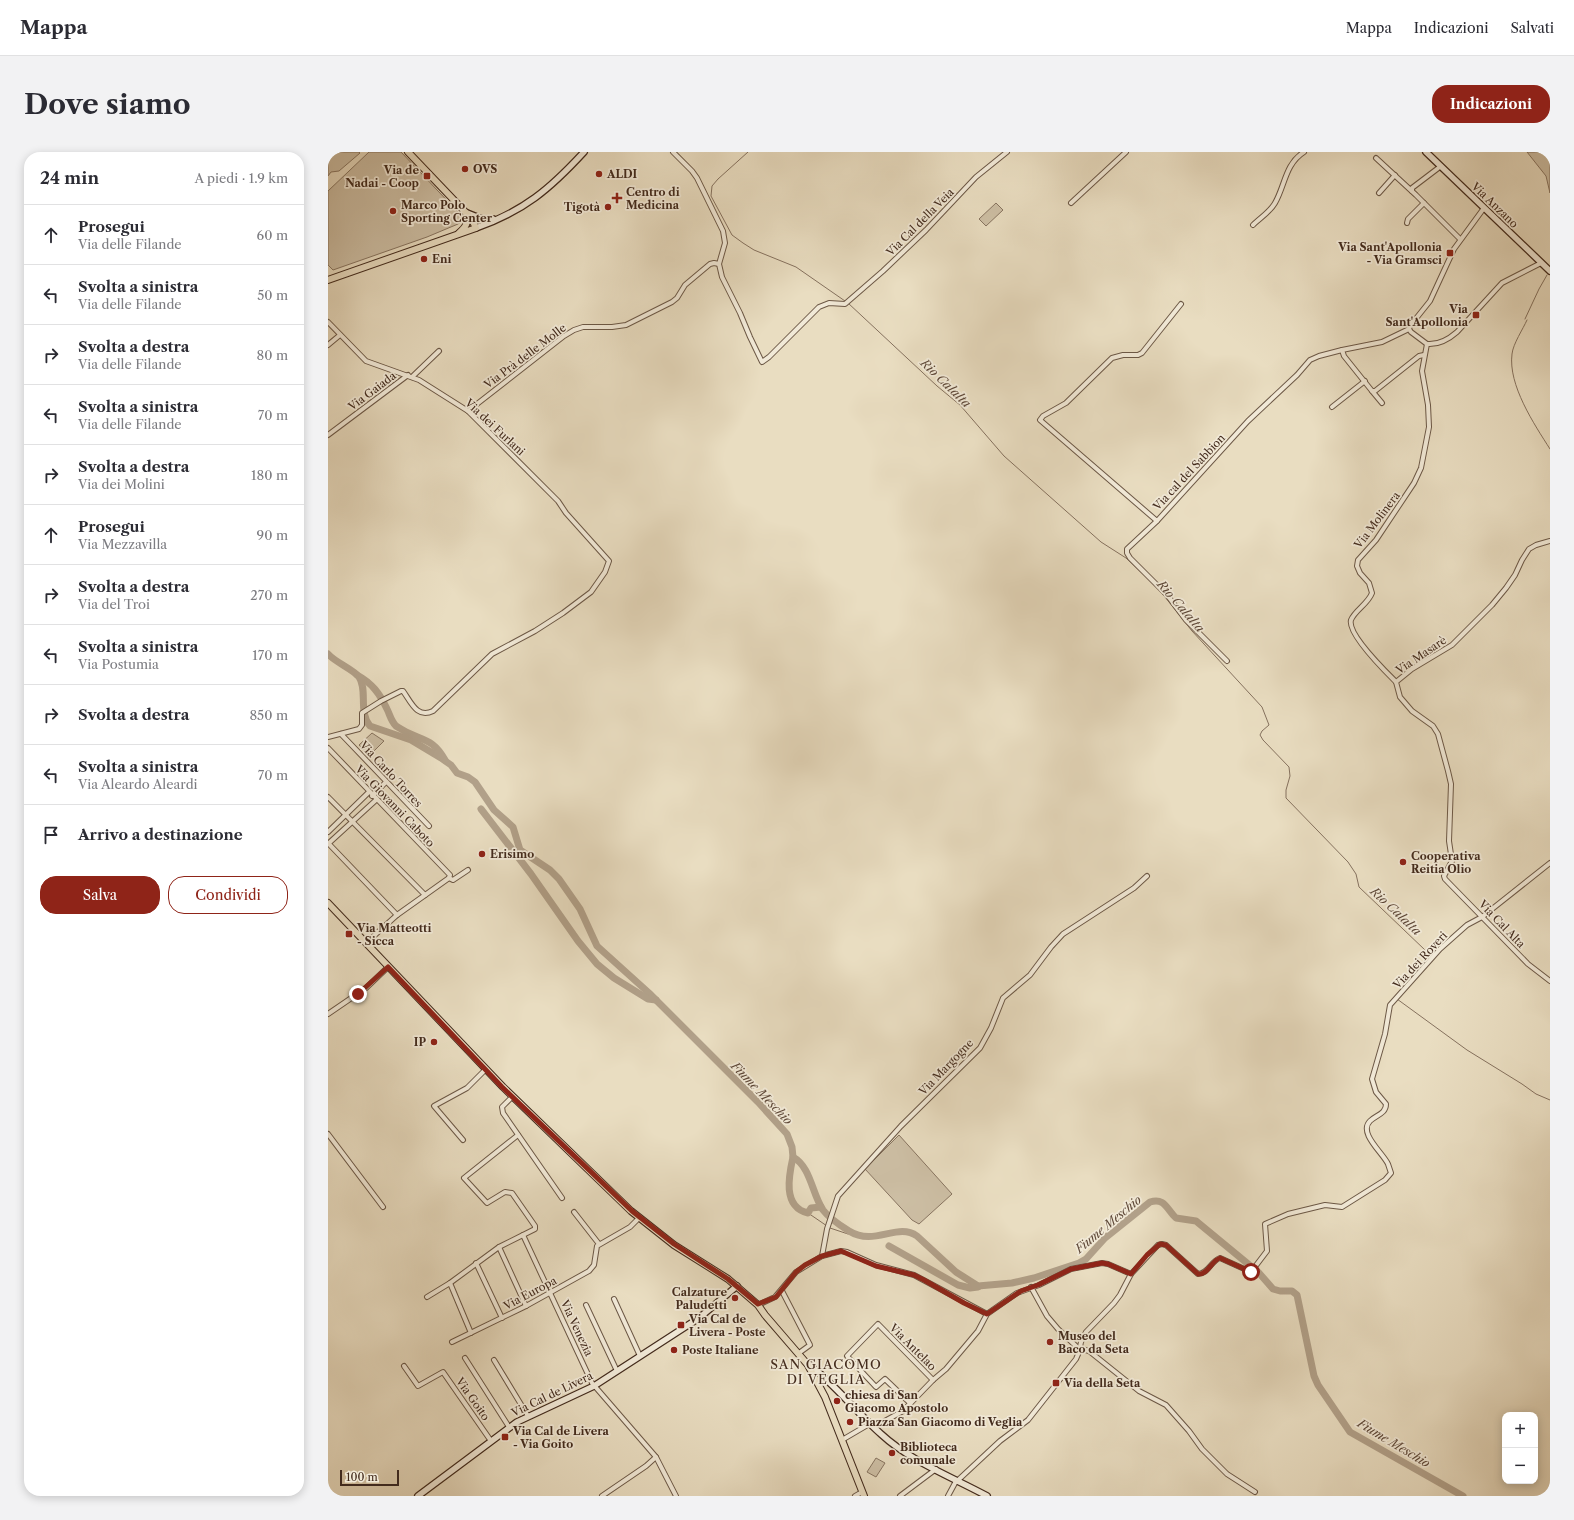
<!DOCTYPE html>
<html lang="it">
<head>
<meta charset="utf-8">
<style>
	body { margin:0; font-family:"Libre Caslon Text",serif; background:#f2f2f3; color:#2b2b33 }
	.controls { position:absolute; right:12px; bottom:12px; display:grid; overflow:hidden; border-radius:8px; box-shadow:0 2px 10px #0003 }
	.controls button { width:36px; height:36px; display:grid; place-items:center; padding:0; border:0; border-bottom:1px solid #e1e1e2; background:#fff; color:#2b2b33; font:20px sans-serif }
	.scale { position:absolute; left:12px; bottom:10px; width:59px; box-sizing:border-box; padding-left:4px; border:2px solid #432b1d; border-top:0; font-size:11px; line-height:14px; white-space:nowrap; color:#432b1d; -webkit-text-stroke:3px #f1e9d7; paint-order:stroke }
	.stop { position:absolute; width:12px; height:12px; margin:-9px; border:3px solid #8f2418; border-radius:50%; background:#fff }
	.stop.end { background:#8f2418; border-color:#fff; box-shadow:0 1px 4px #0008 }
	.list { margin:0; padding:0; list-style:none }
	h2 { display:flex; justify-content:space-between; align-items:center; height:52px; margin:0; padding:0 16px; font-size:17px }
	h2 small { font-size:13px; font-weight:400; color:#7c7c81 }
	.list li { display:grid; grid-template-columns:26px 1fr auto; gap:12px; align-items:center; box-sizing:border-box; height:60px; padding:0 16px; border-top:1px solid #e1e1e2 }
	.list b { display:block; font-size:15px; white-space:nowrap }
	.list p { margin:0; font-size:13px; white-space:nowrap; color:#7c7c81 }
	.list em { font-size:13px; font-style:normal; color:#7c7c81 }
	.actions { display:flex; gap:8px; padding:12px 16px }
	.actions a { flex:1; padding:9px 0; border:1px solid #8f2418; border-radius:16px; text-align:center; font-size:14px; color:#8f2418 }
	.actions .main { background:#8f2418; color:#fff }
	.icon { flex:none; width:22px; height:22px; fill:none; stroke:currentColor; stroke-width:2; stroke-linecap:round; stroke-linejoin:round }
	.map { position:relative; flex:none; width:1222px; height:1344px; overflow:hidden; border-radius:16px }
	header { display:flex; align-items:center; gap:24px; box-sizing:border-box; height:56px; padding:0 20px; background:#fff; border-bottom:1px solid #e1e1e2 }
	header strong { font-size:19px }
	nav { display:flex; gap:22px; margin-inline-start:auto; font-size:14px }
	.intro { display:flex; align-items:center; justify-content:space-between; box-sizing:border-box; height:96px; padding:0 24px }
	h1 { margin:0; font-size:28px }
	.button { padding:10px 18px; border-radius:16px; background:#8f2418; color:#fff; font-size:14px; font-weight:700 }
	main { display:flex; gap:24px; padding:0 24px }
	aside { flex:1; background:#fff; border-radius:16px; box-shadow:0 2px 10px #0003 }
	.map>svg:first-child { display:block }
</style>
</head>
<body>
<header>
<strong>Mappa</strong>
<nav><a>Mappa</a><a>Indicazioni</a><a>Salvati</a></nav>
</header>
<div class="intro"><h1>Dove siamo</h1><a class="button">Indicazioni</a></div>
<main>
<aside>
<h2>24 min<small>A piedi · 1.9 km</small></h2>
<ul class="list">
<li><svg class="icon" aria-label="ahead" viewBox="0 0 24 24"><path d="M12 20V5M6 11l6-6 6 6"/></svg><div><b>Prosegui</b><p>Via delle Filande</p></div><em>60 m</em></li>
<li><svg class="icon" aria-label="left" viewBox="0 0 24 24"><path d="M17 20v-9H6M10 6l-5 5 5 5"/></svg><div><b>Svolta a sinistra</b><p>Via delle Filande</p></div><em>50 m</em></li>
<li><svg class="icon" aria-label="right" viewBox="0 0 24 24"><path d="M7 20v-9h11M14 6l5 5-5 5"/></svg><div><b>Svolta a destra</b><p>Via delle Filande</p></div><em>80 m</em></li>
<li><svg class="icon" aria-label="left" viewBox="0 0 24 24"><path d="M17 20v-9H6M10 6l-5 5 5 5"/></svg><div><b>Svolta a sinistra</b><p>Via delle Filande</p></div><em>70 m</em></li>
<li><svg class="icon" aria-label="right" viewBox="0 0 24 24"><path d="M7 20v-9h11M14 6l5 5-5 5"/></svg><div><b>Svolta a destra</b><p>Via dei Molini</p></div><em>180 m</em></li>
<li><svg class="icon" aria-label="ahead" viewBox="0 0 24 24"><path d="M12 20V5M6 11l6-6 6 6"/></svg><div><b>Prosegui</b><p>Via Mezzavilla</p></div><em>90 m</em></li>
<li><svg class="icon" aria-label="right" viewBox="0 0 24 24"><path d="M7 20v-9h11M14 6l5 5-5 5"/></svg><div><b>Svolta a destra</b><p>Via del Troi</p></div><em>270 m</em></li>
<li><svg class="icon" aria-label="left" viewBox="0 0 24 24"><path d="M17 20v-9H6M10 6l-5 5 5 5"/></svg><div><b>Svolta a sinistra</b><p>Via Postumia</p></div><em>170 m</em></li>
<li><svg class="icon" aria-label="right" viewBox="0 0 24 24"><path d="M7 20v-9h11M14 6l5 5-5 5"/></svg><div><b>Svolta a destra</b></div><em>850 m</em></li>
<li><svg class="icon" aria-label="left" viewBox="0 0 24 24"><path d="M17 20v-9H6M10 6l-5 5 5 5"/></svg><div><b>Svolta a sinistra</b><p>Via Aleardo Aleardi</p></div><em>70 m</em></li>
<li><svg class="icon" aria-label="arrive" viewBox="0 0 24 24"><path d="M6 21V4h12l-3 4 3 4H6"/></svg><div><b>Arrivo a destinazione</b></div></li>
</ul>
<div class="actions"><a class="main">Salva</a><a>Condividi</a></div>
</aside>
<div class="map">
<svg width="1222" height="1344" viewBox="0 0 1222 1344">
	<rect width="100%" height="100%" fill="#e9ddc1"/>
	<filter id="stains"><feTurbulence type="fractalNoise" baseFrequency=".005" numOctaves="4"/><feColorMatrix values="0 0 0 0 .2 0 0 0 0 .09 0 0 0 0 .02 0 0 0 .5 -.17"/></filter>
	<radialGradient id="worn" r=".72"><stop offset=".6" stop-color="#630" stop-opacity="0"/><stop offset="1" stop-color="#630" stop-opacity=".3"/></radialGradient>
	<g fill="#cdbfa5" stroke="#887561">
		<polygon points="0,0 31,0 32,1 11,19 3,20 0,24"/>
		<polygon points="41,0 73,0 129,59 133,64 133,70 130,72 99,85 5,118 0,113 0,39"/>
		<polygon points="1199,0 1222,0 1222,41 1218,24"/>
		<polygon points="668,51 675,58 658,74 651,67"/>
		<polygon points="44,581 56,589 41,604 31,593"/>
		<polygon points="571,983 624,1042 591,1072 584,1068 537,1017"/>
		<polygon points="548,1306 557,1311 548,1325 539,1320"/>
	</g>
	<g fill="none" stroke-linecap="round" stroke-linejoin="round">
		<g stroke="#85715e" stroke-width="1">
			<polyline points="420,0 390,27 384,34 383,44 404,83 415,91 426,98 468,115 517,149"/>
			<polyline points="520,151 609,234 632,253 676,304 773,390 798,406 816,423 833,440 864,479 934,555 941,573 934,579 932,583 935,588 961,615 962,624 958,638 958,646 1020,710 1028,722 1031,735 1097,798 1098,808 1067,845"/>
			<polyline points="1197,167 1211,137 1219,123"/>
			<path d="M1199,168c-4,9 -14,24 -15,34 -4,31 22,70 38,95"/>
			<polyline points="1069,847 1139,898 1194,932 1208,942 1222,948"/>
			<polyline points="480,1061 499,1074"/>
			<polyline points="502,1076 520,1082 524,1081"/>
		</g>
		<g stroke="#b1a089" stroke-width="7">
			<path d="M0,502c8,9 25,15 31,23 9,13 -1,35 11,49l41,14 30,18 10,7 6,8 11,4 7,5 19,28 19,17 7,23 30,20 9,9 21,30 17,37 52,47 109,109 29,32 5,13 1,10c18,10 19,37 30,53 6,8 18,16 26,21 26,16 48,-9 68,5l39,36 22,14 34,-3 22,-5 45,-15 7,-4 19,-21 45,-36c15,-5 17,8 26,16l20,3 63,52 14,16 7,2h12l5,4 17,81 4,9 32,47 113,64"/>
			<path d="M29,523c15,8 23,19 30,34 3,6 4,12 9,17 3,2 7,4 10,6 19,9 28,8 39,28"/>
			<polyline points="153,657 203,722 250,789 269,812 286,826 320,847 328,848"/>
			<path d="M465,1005c-4,18 -11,50 15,56l3,-5 10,-1"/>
			<polyline points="561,1094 630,1133 642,1136 650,1135"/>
		</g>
		<defs>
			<g id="street">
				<polyline points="345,0 364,19 369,26 395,79 397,91 391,112 394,125 412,161 422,185 434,210 441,205 491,155 501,151 517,152 555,119 598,78 648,25 679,0"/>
				<polyline points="1048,6 1088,43 1132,87"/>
				<polyline points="1084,39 1084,36 1113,14"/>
				<polyline points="1051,41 1067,23"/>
				<polyline points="743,51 798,0"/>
				<path d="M1156,56l-30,41 -24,52 -20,25 -1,3 2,3 16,12c11,1 22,-5 30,-12l45,-49 39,-20"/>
				<polyline points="1079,71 1080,67 1096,51"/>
				<path d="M925,73c7,-7 17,-13 22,-22 10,-17 10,-39 29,-51"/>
				<polyline points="853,152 814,201 810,203 795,203 784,206 738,251 715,264 712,268 829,369 920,269 969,223 982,208 991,204 1014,198 1054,190 1081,177"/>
				<path d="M0,170l38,39 53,19 49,31 90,90 8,12 43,48 -4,11 -14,20 -28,21 -28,18 -43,23 -59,57c-16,8 -22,-9 -30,-20h-2l-20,10 -19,12v12l-3,4 -31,8"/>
				<polyline points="0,193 12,183"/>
				<polyline points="1014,198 1016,204 1044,239 1047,239 1091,204 1096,203"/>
				<polyline points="84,225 111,199"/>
				<polyline points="1044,239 1054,251"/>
				<polyline points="1004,255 1037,229"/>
				<polyline points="140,259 236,184 246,178 255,175 284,175 298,173 344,150 349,146 357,133 382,112 386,111 391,112"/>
				<polyline points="0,283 80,223"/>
				<polyline points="829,369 799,397 799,401 802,406 840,444 858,468 899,509"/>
				<polyline points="1222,389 1208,393 1201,397 1194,408 1187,423 1178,436 1164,453 1124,493 1084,517 1068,530 1072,545 1084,559 1105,574 1110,582 1120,619 1123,632 1121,689 1124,709 1116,724 1117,727 1200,812 1222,829"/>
				<path d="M1068,530c-10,-10 -49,-48 -45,-62 4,-10 17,-16 21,-27l-3,-10 -9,-10 -3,-7 1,-6 18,-20 38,-57 7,-15 8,-41 -1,-22 -6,-34 5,-27"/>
				<polyline points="13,582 101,674"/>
				<polyline points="0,596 122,723 121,726 69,763 38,791"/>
				<polyline points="44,644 58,630"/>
				<polyline points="0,645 97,743"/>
				<polyline points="0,680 41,640"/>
				<polyline points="0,691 69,763"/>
				<polyline points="1,691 48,648"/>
				<polyline points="121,726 125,728 140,718"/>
				<polyline points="0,862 38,836 60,815"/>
				<polyline points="184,945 174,955 175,961 234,1046"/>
				<polyline points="0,982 55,1055"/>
				<polyline points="135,988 106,954 139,936 158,917"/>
				<polyline points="246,1060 271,1092"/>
				<polyline points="195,1083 264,1231 328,1305 348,1344"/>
				<polyline points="171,1095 198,1154"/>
				<polyline points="494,1104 513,1099 519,1100 548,1113 586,1123 659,1162"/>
				<polyline points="148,1111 174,1166"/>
				<polyline points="122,1131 143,1181"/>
				<polyline points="703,1135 719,1164 730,1177 750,1196 761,1199 811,1239 838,1253 861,1279 874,1297 899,1322 927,1340"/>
				<polyline points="454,1139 482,1193 471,1201"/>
				<polyline points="99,1145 122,1131 171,1095 207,1077 207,1074 184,1041 177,1040 159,1051 136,1026 190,983"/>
				<polyline points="286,1147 312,1204"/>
				<polyline points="258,1153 289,1219"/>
				<polyline points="430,1153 447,1145 468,1120 494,1104 499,1077 510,1044 573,974 652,896 663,876 675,846 702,823 723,795 735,782 806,736 819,724"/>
				<polyline points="124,1190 198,1154 261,1119 266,1113 269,1094 302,1075 311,1066"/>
				<polyline points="137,1206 181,1275"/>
				<polyline points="166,1208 200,1264"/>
				<polyline points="76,1214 90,1234 115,1220 163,1289"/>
				<polyline points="582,1251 557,1227 548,1235 519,1204 550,1172 605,1228"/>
				<polyline points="546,1275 575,1259 605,1228 618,1217 650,1179 659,1162 689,1141 711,1133 743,1117 774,1111 780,1112 803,1122"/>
				<polyline points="514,1288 543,1271"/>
				<polyline points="274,1344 318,1314 328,1305"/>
				<polyline points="527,1344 534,1340"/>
				<polyline points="572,1344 608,1317"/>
				<path d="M620,1344l7,-13 45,-42 28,-21 48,-61 3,-7 2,-10 5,-10 28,-29 6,-8 11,-21 27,-29 4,-1 4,1 32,29c10,0 13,-13 22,-16l31,14 16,-21 -2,-27 23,-10 37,-9 17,2 43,-27 6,-7c-1,-3 -2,-6 -3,-9 -5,-11 -30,-31 -18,-43 6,-6 16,-7 16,-17l-10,-12 -4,-13 13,-45 5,-29 50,-56 27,-24 15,-8 68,-54"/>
			</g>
			<g id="secondary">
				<polyline points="1098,0 1222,119"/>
				<polyline points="139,61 154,67 165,67"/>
				<path d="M148,76c48,-17 74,-39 108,-76"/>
				<path d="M478,1210c28,21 49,49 75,72 29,27 71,43 106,62"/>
				<polyline points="90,1344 189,1270 266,1234 371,1166 409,1134"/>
			</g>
			<g id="primary">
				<path d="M131,81c7,-6 10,-11 7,-20"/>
				<polyline points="0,128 148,76 143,66 80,0"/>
				<polyline points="0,751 175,935 303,1059 346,1093 400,1127 430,1153 437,1163 480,1213 497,1245 536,1344"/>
			</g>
		</defs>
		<use href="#street" stroke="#6c5846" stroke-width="6"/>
		<use href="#secondary" stroke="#432b1d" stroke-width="8"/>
		<use href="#primary" stroke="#432b1d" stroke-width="8"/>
		<use href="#street" stroke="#f1e9d7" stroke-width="4"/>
		<use href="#secondary" stroke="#f1e9d7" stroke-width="5.5"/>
		<use href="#primary" stroke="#e9ddc1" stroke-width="6"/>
	</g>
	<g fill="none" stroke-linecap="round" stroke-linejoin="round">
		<path stroke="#8f2418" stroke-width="5" d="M30,842l30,-27 114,120 130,124 42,33 54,35 30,25 18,-7 20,-25 9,-7 17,-9 19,-5 35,15 38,9 10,5 40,23 23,11 34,-23 17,-6 33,-16 31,-6 6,1 23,10 16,-19 13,-11 6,1 32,29c10,1 13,-13 22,-16l31,14"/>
	</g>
	<g fill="#8f2418" stroke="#f1e9d7" stroke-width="1.5">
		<circle cx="137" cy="17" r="4"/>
		<circle cx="271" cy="22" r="4"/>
		<rect x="95" y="20" width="8" height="8" rx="2"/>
		<path d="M287 40h4v4h4v4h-4v4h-4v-4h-4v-4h4z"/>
		<circle cx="280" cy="55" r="4"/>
		<circle cx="65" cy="59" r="4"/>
		<rect x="1118" y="97" width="8" height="8" rx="2"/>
		<circle cx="96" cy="107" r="4"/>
		<rect x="1144" y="159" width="8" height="8" rx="2"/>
		<circle cx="154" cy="702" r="4"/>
		<circle cx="1075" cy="710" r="4"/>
		<rect x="17" y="778" width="8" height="8" rx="2"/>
		<circle cx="106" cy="890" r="4"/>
		<circle cx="407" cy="1146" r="4"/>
		<rect x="349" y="1169" width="8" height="8" rx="2"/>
		<circle cx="722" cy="1190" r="4"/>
		<circle cx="346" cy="1198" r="4"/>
		<rect x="724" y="1227" width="8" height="8" rx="2"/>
		<circle cx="509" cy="1249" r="4"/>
		<circle cx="522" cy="1270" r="4"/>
		<rect x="173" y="1281" width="8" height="8" rx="2"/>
		<circle cx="564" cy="1301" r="4"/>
	</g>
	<g text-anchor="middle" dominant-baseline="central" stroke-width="3.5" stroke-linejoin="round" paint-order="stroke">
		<g font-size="11" font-weight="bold" fill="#432b1d" stroke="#f1e9d7" text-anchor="start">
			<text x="145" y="17">OVS</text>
			<text x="91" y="18" text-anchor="end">Via de<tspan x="91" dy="13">Nadai - Coop</tspan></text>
			<text x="279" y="22">ALDI</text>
			<text x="298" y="40">Centro di<tspan x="298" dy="13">Medicina</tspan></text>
			<text x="73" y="53">Marco Polo<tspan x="73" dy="13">Sporting Center</tspan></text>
			<text x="272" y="55" text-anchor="end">Tigotà</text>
			<text x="1114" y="95" text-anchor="end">Via Sant'Apollonia<tspan x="1114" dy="13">- Via Gramsci</tspan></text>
			<text x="104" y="107">Eni</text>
			<text x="1140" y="157" text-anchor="end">Via<tspan x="1140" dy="13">Sant'Apollonia</tspan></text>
			<text x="162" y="702">Erisimo</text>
			<text x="1083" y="704">Cooperativa<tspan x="1083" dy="13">Reitia Olio</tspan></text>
			<text x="29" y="776">Via Matteotti<tspan x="29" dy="13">- Sicca</tspan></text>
			<text x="98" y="890" text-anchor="end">IP</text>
			<text x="399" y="1140" text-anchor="end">Calzature<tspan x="399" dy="13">Paludetti</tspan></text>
			<text x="361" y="1167">Via Cal de<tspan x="361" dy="13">Livera - Poste</tspan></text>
			<text x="730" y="1184">Museo del<tspan x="730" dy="13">Baco da Seta</tspan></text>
			<text x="354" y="1198">Poste Italiane</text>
			<text x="736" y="1231">Via della Seta</text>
			<text x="517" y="1243">chiesa di San<tspan x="517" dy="13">Giacomo Apostolo</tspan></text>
			<text x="530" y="1270">Piazza San Giacomo di Veglia</text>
			<text x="185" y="1279">Via Cal de Livera<tspan x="185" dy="13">- Via Goito</tspan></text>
			<text x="572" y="1295">Biblioteca<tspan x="572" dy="13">comunale</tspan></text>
		</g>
		<g font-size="11" fill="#432b1d" stroke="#f1e9d7">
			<text transform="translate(1167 53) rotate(44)">Via Anzano</text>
			<text transform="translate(592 70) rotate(-45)">Via Cal della Veia</text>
			<text transform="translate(197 204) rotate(-37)">Via Prà delle Molle</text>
			<text transform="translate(44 239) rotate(-37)">Via Gaiada</text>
			<text transform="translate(167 275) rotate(43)">Via dei Furlani</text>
			<text transform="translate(861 320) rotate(-47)">Via cal del Sabbion</text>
			<text transform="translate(1049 368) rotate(-53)">Via Molinera</text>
			<text transform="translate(1093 503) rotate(-34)">Via Masarè</text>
			<text transform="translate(63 622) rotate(47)">Via Carlo Torres</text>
			<text transform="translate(67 654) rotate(46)">Via Giovanni Caboto</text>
			<text transform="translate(1174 772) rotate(46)">Via Cal Alta</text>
			<text transform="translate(1092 808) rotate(-47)">Via dei Roveri</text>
			<text transform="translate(618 915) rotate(-46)">Via Margogne</text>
			<text transform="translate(202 1141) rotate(-28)">Via Europa</text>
			<text transform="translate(249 1176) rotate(65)">Via Venezia</text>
			<text transform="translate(585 1195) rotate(45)">Via Antelao</text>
			<text transform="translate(224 1242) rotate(-26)">Via Cal de Livera</text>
			<text transform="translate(145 1247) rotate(55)">Via Goito</text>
		</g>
		<g font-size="12" font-style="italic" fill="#5e4838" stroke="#f1e9d7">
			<text transform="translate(618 231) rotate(44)">Rio Calalta</text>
			<text transform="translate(853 454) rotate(49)">Rio Calalta</text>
			<text transform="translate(1068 759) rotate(43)">Rio Calalta</text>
			<text transform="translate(434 941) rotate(46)">Fiume Meschio</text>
			<text transform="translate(780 1072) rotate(-40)">Fiume Meschio</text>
			<text transform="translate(1066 1291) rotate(31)">Fiume Meschio</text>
		</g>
		<g font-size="13" letter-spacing="1" fill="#432b1d" stroke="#f1e9d7">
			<text x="498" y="1212">SAN GIACOMO<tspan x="498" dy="15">DI VEGLIA</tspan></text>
		</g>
	</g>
	<rect width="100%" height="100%" filter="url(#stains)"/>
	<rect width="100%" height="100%" fill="url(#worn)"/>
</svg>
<div class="controls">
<button>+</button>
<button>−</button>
</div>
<div class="scale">100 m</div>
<div class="stop" style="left:923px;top:1120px"></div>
<div class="stop end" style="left:30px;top:842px"></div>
</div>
</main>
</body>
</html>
